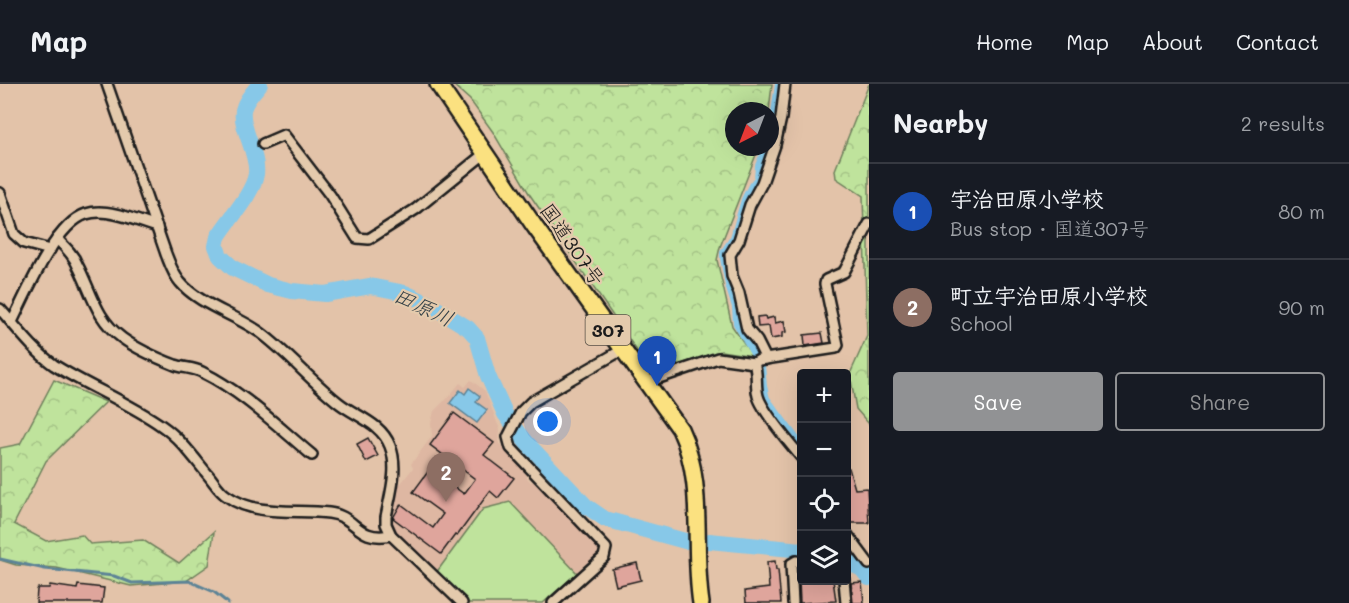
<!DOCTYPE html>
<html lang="en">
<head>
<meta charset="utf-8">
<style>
	body { margin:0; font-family:Mali,"Klee One",sans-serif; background:#20242c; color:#f1f3f6 }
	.controls { position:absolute; right:18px; bottom:18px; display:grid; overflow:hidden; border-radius:6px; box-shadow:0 6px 24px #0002 }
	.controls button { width:54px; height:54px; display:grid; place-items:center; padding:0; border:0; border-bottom:2px solid #363941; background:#171b24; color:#f1f3f6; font:30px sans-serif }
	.compass { position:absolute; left:725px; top:18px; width:54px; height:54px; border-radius:50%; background:#171b24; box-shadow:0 6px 24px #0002; rotate:222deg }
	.you { position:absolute; left:548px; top:338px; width:21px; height:21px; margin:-15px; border:4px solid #fff; border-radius:50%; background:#1a73e8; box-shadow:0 0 0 9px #1a73e833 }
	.badge { display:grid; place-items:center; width:39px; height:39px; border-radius:50%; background:#919294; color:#fff; font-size:20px; font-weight:700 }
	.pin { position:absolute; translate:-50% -50px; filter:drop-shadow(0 2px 3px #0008) }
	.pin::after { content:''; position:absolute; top:32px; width:21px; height:18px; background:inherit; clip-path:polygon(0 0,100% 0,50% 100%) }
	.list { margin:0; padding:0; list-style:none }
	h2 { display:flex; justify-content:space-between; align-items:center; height:78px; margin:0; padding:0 24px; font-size:26px }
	h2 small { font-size:20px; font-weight:400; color:#9ea1a6 }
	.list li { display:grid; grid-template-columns:39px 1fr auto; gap:18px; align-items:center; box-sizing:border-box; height:96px; padding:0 24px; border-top:2px solid #363941 }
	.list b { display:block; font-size:22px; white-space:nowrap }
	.list p { margin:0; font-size:20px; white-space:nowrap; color:#9ea1a6 }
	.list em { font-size:20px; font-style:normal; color:#9ea1a6 }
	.actions { display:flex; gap:12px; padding:18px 24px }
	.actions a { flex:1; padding:14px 0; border:2px solid #919294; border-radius:6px; text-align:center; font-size:21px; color:#919294 }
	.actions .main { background:#919294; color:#fff }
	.icon { flex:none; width:33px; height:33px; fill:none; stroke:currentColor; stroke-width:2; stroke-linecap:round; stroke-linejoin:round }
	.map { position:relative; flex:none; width:869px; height:519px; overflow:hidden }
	header { display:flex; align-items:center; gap:36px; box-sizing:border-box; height:84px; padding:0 30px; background:#171b24; border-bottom:2px solid #363941 }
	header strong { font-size:28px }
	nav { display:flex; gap:33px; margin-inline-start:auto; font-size:21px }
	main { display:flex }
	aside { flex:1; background:#171b24 }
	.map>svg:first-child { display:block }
</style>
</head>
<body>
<header>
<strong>Map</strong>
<nav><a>Home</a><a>Map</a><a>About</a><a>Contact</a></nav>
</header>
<main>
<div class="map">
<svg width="869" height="519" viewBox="0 0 869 519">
	<defs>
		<pattern id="forest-crowns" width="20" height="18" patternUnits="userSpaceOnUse" patternTransform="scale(1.5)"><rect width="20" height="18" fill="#bfe39c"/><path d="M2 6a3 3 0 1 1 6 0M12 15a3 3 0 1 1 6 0" fill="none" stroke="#a4c286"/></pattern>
	</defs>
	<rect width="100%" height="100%" fill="#e3c3a9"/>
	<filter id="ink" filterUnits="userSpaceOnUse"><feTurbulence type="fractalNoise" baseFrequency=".0167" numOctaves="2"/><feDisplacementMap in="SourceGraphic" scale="12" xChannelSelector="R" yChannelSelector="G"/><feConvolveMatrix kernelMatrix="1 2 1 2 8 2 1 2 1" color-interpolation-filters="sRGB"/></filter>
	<g filter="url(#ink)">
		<polygon fill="#deb7a2" points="471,296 485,307 500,346 499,359 525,386 527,394 531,398 536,397 598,464 598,469 543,519 469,519 395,451 391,443 389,434 397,404 413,384 411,380 432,352 431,339 434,327 444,317 445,317 460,299 465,303"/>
		<polygon fill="#bfe39c" stroke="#6e805c" stroke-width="1.5" points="510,418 577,489 543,519 469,519 436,489 483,425"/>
		<g fill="url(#forest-crowns)" stroke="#6e805c" stroke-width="1.5">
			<polygon points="452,0 772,0 769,27 734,27 734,63 759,63 720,163 717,176 732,242 753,272 721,267 656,288 648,283 530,111 493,48 470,16"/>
			<polygon points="869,0 869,340 856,325 850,290 867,252 863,112 836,94 835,86"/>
			<polygon points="54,296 106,318 46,377 14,440 46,457 82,451 90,460 143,456 179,479 214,448 209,481 186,497 131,502 57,484 16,481 0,476 0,364 20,360"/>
		</g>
		<polygon fill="#87c8e8" stroke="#5c8396" stroke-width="1.5" points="469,304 480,312 476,318 487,326 477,339 450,319 460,306 465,310"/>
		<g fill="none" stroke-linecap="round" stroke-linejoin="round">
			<polyline stroke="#5c8396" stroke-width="3" points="0,475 45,485 114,492 132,499 189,497 214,508 228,519"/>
			<g stroke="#87c8e8" stroke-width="10">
				<polyline points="770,57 774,43 780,0"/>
				<polyline points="756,271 738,239 737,223 730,201 725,174 725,169 735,154 746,116 753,102 759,95 760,82 768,63"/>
				<polyline points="760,282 762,302 765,315 802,365"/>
			</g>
			<g stroke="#87c8e8" stroke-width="16">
				<path d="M260,0c-6,7 -13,14 -16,23 -7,16 15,46 12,67 -3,20 -27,45 -38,63l-2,9 4,10 13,12 35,17 24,6 33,3 45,-8 35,7 24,11 39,24 9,10 11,38 17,38 21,28 60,64 19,13 80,22"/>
				<polyline points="709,457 802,466"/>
				<polyline points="846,477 862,485 869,494"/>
			</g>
		</g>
		<g fill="#dfa59c" stroke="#1c1c1c" stroke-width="1.5">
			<polygon points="765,232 766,235 774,233 775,239 784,237 786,248 782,249 782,253 771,255 769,242 758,243 757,233"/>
			<polygon points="822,249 824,259 805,262 804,251"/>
			<polygon points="454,329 494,359 484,371 514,394 498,414 490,407 457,452 455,451 441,470 393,434 401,420 433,444 443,430 413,408 430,385 464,410 475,395 430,361"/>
			<polygon points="368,354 378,372 366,378 357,360"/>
			<polygon points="846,384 849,384 855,405 867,404 869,439 846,439"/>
			<polygon points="775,477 776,486 778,486 781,519 746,519 745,507 769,504 767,478"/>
			<polygon points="637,479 641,496 616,502 612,485"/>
			<polygon points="799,496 833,496 836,517 800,519"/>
			<polygon points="862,498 864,519 853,519 851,499"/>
			<polygon points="50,501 77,505 78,501 104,504 102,519 36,519 37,506 38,504 49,504"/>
		</g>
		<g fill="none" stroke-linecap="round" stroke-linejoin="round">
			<defs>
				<g id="minor">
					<path d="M107,0l59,170c4,10 7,20 14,28 19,23 57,33 81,51 28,21 50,48 78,70 18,14 42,20 51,43 9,22 0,49 -4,71v7l5,11 71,68"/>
					<polyline points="263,60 284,51 330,111 357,154 369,155 416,125 484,70"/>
					<polyline points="0,109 14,150 24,159 50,166"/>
					<path d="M57,155c8,8 16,15 20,25 15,28 18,54 45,74 15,11 35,20 53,27 9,3 19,3 27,7 41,20 75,54 110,83"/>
					<path d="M0,225c17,19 33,41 54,56 35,22 74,37 108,61 19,13 32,32 47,50 5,6 11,16 18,20 29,21 69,13 102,17 28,3 27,29 62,22"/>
					<path d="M12,238c14,-28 43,-98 74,-108 22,-7 51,7 71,13"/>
					<polyline points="766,275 757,257 747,245 739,209 732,192 730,171 739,156 750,121 762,99 775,61 781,34 785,0"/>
					<path d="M754,279c4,11 1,22 4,33 4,15 33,49 44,62"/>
					<polyline points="647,298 718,274 754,279 759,276 836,264 838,261 825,200 826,196 844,188 869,140"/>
					<polyline points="846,449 869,480"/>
					<polyline points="844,496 846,519"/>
					<polyline points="553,519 604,473 606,464 511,364 508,353 521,328 531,318 622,266"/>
					<polyline points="793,519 791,480 796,477 802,478"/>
				</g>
				<path id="trunk" d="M438,0l97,143 145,202c26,55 12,117 21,174"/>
			</defs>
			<use href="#minor" stroke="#1c1c1c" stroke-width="14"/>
			<use href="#trunk" stroke="#1c1c1c" stroke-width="20"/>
			<use href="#minor" stroke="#e4caac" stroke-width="9"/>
			<use href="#trunk" stroke="#fbe180" stroke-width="15"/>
		</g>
	</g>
	<g text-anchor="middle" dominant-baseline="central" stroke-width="4.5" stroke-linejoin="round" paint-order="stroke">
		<rect fill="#e4caac" stroke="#585047" stroke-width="1.5" x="585.5" y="231" width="45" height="30" rx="4.5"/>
		<g font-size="18" font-weight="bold" fill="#1c1c1c">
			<text x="608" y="246">307</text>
		</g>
		<g font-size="20" fill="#1c1c1c" stroke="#e4caac">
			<text transform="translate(573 160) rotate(55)">国道307号</text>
		</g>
		<g font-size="21" font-style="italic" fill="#313e45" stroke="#e4caac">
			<text transform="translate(424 222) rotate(25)">田原川</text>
		</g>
	</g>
</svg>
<div class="controls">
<button>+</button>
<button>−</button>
<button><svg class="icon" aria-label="locate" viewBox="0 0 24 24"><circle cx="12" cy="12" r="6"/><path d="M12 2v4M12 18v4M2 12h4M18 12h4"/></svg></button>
<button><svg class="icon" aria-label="layers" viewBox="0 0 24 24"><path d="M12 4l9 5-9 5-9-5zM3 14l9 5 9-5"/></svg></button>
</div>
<svg class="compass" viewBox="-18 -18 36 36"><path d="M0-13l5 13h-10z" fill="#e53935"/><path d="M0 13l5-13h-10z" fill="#9ea1a6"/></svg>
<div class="you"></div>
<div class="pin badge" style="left:657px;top:302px;background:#1a4fb4">1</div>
<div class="pin badge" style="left:446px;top:418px;background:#8d6e63">2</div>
</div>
<aside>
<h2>Nearby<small>2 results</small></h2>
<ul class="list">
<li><span class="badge" style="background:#1a4fb4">1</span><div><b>宇治田原小学校</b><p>Bus stop · 国道307号</p></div><em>80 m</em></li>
<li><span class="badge" style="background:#8d6e63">2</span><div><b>町立宇治田原小学校</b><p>School</p></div><em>90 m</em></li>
</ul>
<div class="actions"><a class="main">Save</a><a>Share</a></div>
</aside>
</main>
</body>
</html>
